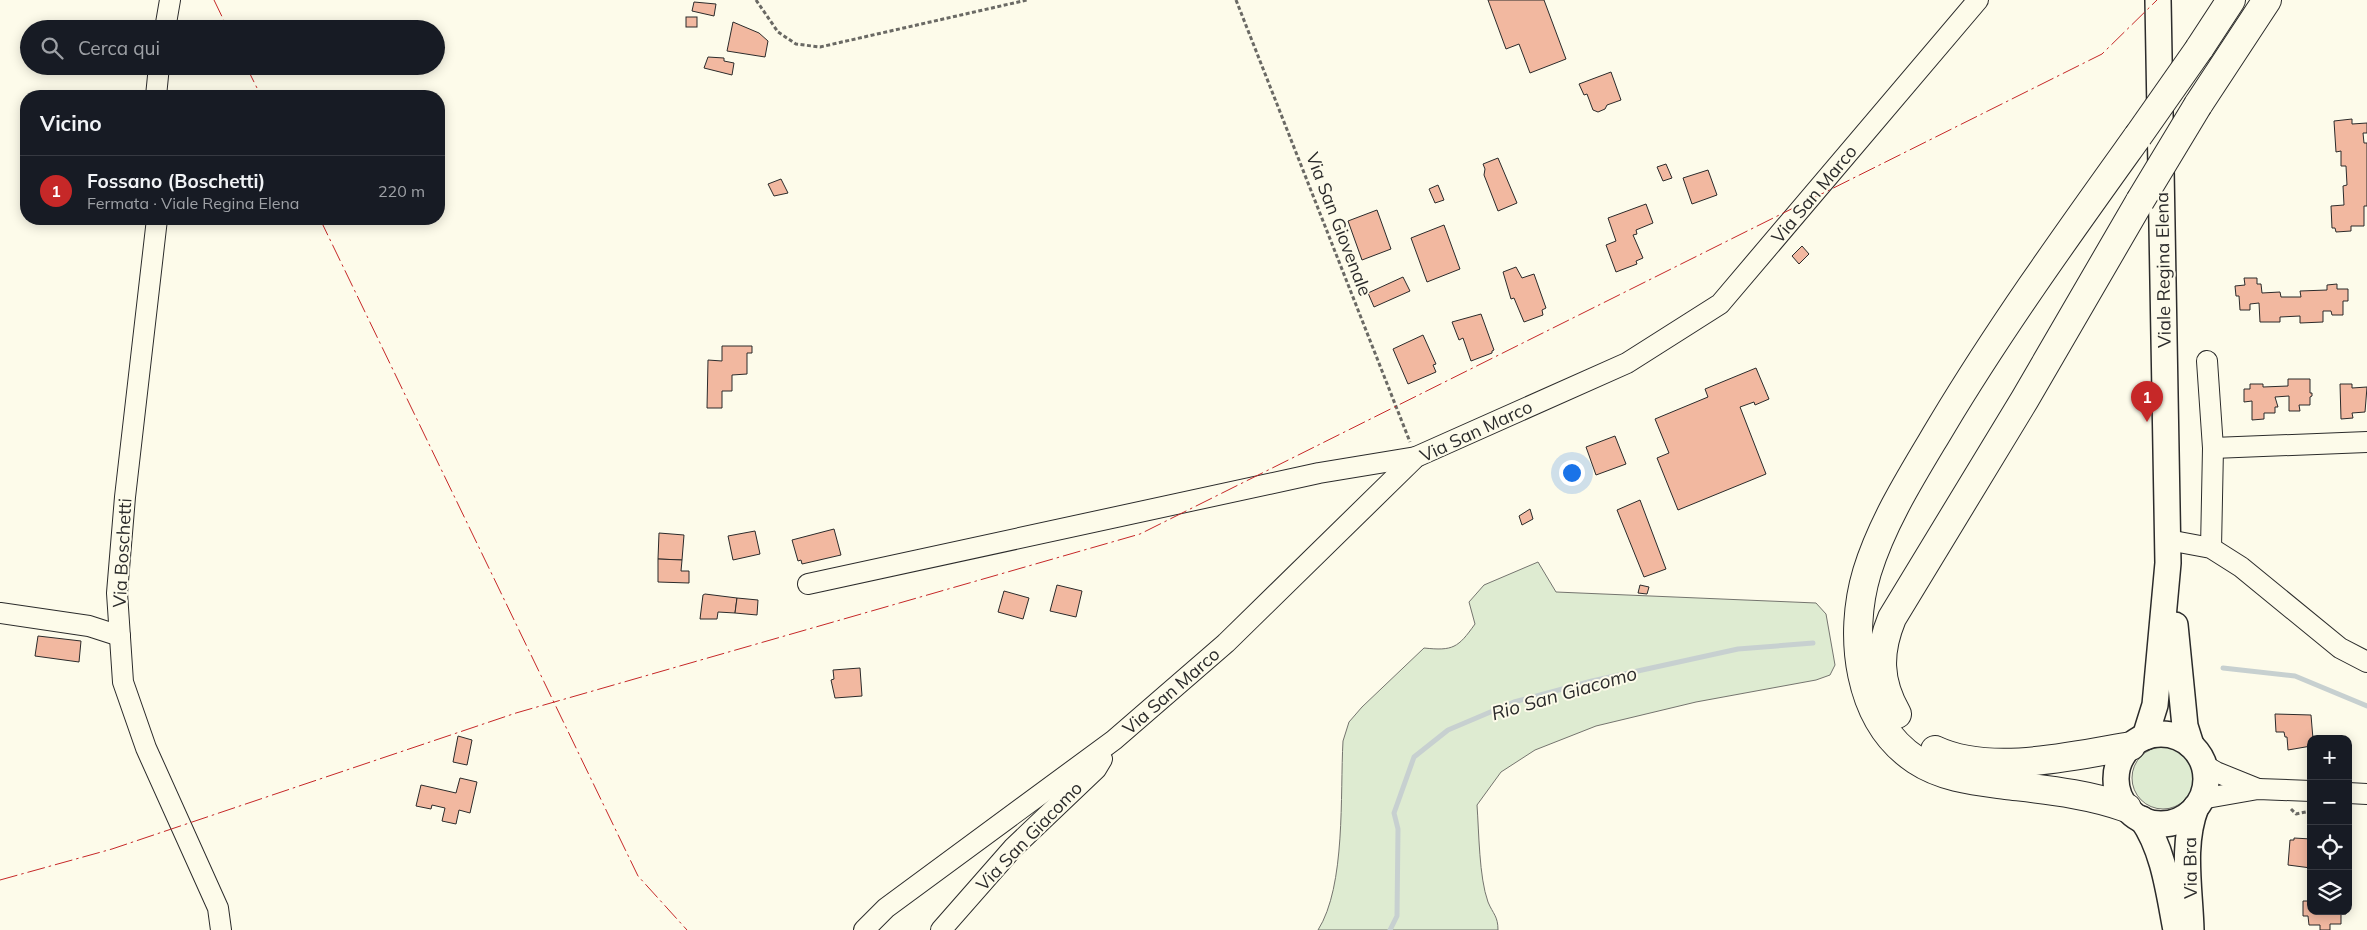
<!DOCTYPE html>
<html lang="it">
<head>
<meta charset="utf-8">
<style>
	body { margin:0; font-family:Mulish,sans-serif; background:#20242c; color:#f1f3f6 }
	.controls { position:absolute; right:15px; bottom:15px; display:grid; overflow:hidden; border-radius:10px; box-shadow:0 2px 12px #0003 }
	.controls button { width:45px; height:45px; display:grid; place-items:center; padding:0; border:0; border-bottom:1px solid #363941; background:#171b24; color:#f1f3f6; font:25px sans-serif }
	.you { position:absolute; left:1571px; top:472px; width:18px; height:18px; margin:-12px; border:4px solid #fff; border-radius:50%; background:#1a73e8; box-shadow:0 0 0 8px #1a73e833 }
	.badge { display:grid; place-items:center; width:32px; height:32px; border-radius:50%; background:#c62828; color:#fff; font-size:16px; font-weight:700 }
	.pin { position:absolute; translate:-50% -41px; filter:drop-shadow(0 1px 2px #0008) }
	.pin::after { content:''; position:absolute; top:26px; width:18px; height:15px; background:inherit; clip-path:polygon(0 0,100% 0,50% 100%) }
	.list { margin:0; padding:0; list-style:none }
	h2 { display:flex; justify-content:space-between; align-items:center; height:65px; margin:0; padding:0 20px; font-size:21px }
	h2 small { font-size:16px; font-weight:400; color:#9ea1a6 }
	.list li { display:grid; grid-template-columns:32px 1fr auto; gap:15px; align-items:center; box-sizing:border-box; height:70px; padding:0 20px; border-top:1px solid #363941 }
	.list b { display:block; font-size:19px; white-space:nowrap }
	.list p { margin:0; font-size:16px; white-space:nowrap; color:#9ea1a6 }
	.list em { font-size:16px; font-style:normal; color:#9ea1a6 }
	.icon { flex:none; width:28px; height:28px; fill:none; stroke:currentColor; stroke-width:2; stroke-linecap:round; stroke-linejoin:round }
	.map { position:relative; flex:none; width:2367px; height:930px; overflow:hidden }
	.search { position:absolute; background:#171b24; box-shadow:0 2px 12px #0003; left:20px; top:20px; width:425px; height:55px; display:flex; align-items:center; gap:12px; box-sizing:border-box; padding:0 18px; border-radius:28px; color:#9ea1a6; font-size:19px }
	.panel { position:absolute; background:#171b24; box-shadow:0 2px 12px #0003; left:20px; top:90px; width:425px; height:135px; border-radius:20px }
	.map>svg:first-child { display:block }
</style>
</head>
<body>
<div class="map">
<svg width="2367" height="930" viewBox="0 0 2367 930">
	<rect width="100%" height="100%" fill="#fdfbea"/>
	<g fill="#deebd1" stroke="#74746e">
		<path d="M1538,562l18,30 260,11 10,11 9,51 -5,10 -14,5 -120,22 -100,24 -61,24 -34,22 -24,33c2,27 2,72 11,97 5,12 10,14 10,28h-180c28,-44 22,-136 25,-189l6,-19 13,-15 62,-59c29,3 34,0 51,-24l-6,-22 15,-17z"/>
		<circle cx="2163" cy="778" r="31"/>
	</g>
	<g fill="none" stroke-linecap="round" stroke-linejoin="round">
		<g stroke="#c7d0d0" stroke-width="5">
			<polyline points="2223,668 2295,676 2367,706"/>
			<polyline points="1390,930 1397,916 1398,829 1394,813 1414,757 1448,730 1514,702 1592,681 1738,649 1813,643"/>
		</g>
	</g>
	<g fill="#f2b8a0" stroke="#2b2b2b">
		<polygon points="1488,0 1544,0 1566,59 1530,73 1519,44 1506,49"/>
		<polygon points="694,2 716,4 714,16 692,11"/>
		<rect x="686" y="17" width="11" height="10"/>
		<polygon points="733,22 759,33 768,41 765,57 727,51"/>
		<polygon points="708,57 724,58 724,61 734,63 732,75 704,68"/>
		<polygon points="1611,72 1621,100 1607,105 1605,109 1598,112 1593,110 1587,94 1584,95 1579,84"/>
		<polygon points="2352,119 2352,124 2367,123 2367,133 2363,133 2364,143 2367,143 2367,206 2364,206 2364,226 2351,226 2351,231 2336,232 2335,228 2332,228 2331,206 2344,205 2343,186 2347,185 2346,166 2341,166 2341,151 2336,152 2334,121"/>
		<polygon points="1498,158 1517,203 1498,211 1484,175 1485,169 1483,164"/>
		<polygon points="1666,164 1672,178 1663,181 1657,167"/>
		<polygon points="1708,170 1717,195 1692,204 1683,178"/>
		<polygon points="781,179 788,193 774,196 768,184"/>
		<polygon points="1438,185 1444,200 1435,203 1429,189"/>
		<polygon points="1646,204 1653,223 1636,230 1637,234 1633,235 1643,258 1636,261 1637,264 1616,272 1606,245 1616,241 1608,218"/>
		<polygon points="1377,210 1391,249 1362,260 1348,221"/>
		<polygon points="1444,225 1460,269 1427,282 1411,238"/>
		<polygon points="1802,246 1809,254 1799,264 1792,256"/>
		<polygon points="1516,267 1522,278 1534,274 1546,308 1542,310 1543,315 1524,322 1514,298 1511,299 1503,272"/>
		<polygon points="1403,277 1410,291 1374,307 1368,293"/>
		<polygon points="2244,278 2257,278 2257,284 2261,284 2262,293 2280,292 2281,297 2301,297 2300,291 2327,290 2327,285 2337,284 2337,289 2348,289 2348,301 2343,301 2343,315 2332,315 2331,311 2323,311 2323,322 2300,323 2300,316 2280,317 2280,322 2260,322 2259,303 2250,304 2250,310 2240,310 2239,296 2236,296 2235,286 2245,285"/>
		<polygon points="1481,314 1494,350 1492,351 1492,353 1471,361 1463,338 1459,340 1452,322"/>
		<polygon points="1423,335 1436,364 1433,365 1436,372 1408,384 1393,349"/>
		<polygon points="722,346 752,346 752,353 747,353 747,374 732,375 732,391 722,391 722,408 707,408 708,360 722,361"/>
		<polygon points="1756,368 1769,399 1755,405 1754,402 1740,407 1766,474 1678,510 1657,458 1669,453 1655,419 1708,397 1705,389"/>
		<polygon points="2288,379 2310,379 2310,393 2312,393 2312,396 2310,397 2310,405 2299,405 2300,411 2289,411 2289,396 2275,397 2278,407 2275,407 2275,413 2264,413 2264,419 2252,420 2252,401 2244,402 2244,389 2250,389 2250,384 2263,384 2263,387 2288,386"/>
		<polygon points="2340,384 2352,384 2352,388 2367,387 2365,412 2352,413 2353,418 2341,419"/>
		<polygon points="1615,436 1626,464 1596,475 1586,447"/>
		<polygon points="1640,500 1666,569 1644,577 1617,510"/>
		<polygon points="1530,509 1533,519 1522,525 1519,516"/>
		<polygon points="834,529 841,555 802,564 801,560 798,561 792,540"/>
		<polygon points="755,531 760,554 733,560 728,536"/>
		<polygon points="659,533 684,535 682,560 658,559"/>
		<polygon points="658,559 682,560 681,571 689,571 689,583 658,582"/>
		<polygon points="1057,585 1082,591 1076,617 1050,611"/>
		<polygon points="1640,585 1649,587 1647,594 1638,593"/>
		<polygon points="1004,591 1029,598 1023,619 998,612"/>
		<polygon points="705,594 737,598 735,613 718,612 717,619 700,619 703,595"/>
		<polygon points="737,598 758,600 757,615 735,613"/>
		<polygon points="38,636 81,641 79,662 35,656"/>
		<polygon points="860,668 862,696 835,698 831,680 834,679 833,670"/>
		<polygon points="2275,714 2311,715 2313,739 2311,739 2311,746 2288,750 2287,737 2285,737 2284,732 2276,732"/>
		<polygon points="458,736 472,740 467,765 453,762"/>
		<polygon points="460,778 477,782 470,813 459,810 456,824 442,821 445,808 432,805 431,809 416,806 421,785 456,793"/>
		<polygon points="2294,838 2311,839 2311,868 2288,865 2290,840 2294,840"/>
		<polygon points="2303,901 2311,901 2311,911 2346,911 2346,914 2341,914 2341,924 2330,924 2330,930 2320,930 2320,925 2309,925 2308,916 2303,916"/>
	</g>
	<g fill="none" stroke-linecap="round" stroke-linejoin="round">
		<defs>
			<g id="minor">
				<polyline points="165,29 170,0"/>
				<polyline points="156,96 159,66"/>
				<polyline points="157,219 125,497 117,593 123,682 146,748 218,908 221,930"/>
				<polyline points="2207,361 2213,448 2211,548"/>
				<polyline points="2213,448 2367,442"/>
				<polyline points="2168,540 2211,548 2241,567 2340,648 2367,662"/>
				<polyline points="808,584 1319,473 1416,457"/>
				<polyline points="0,613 89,626 120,636"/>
				<polyline points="2204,765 2216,772 2258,789"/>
				<polyline points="2348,793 2367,794"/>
				<polyline points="2201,799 2258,789 2311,791"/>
				<polyline points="864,930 886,908 1114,740 1226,643 1416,457 1627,363 1720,304 1978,0"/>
				<polyline points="941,930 1013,848 1096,769 1102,759"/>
			</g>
			<g id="major">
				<polyline points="2175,625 2185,726 2191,745"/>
				<circle cx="2161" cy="779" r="45"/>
				<polyline points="2145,737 2155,705 2168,563 2158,0"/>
				<path d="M2142,819c22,31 27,75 34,111"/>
				<path d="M2191,930c-1,-40 -10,-85 5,-123"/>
			</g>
			<g id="highway">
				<polyline points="2199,49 2231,0"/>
				<polyline points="2198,105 2267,0"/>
				<path d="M1897,714c-19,-33 -19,-62 -5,-96l133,-219 115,-198"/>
				<path d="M1935,750c55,26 138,6 196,-4"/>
				<path d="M2127,808c-38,-14 -80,-18 -121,-23 -30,-4 -63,-7 -90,-25 -59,-39 -68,-125 -49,-188 16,-52 47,-100 75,-147 60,-100 128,-194 196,-289"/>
			</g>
		</defs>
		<use href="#minor" stroke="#2b2b2b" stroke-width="22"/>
		<use href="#major" stroke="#2b2b2b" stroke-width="28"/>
		<use href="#highway" stroke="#2b2b2b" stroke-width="30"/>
		<g stroke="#6a6964" stroke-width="3" stroke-dasharray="4 2.5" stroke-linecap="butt">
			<polyline points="756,0 778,32 796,44 820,47 1027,0"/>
			<polyline points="1236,0 1410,442"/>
			<polyline points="2291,809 2296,814 2310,811"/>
		</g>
		<use href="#minor" stroke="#fdfbea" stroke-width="20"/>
		<use href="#major" stroke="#fdfbea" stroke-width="25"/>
		<use href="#highway" stroke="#fdfbea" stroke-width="28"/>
		<defs>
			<g id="highway-bridge">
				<polyline points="2138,136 2199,49"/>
				<polyline points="2140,201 2198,105"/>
			</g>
		</defs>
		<use href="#highway-bridge" stroke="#2b2b2b" stroke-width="30" stroke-linecap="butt"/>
		<use href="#highway-bridge" stroke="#fdfbea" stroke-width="28"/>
		<g stroke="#c62828" stroke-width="1" stroke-dasharray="18 4 2.5 4" stroke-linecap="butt">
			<polyline points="214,0 228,29"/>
			<polyline points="246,66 261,96"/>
			<polyline points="320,219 638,876 687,930"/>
			<polyline points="0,880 112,849 516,713 1140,534 2102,54 2157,0"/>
		</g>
	</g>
	<g text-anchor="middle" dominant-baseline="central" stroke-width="4" stroke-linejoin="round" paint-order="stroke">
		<g font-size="18" fill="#2b2b2b" stroke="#fdfbea">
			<text transform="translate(1814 194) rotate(-50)">Via San Marco</text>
			<text transform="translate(1339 224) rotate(69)">Via San Giovenale</text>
			<text transform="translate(2163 270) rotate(-91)">Viale Regina Elena</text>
			<text transform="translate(1476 431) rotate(-25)">Via San Marco</text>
			<text transform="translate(122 553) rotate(-87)">Via Boschetti</text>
			<text transform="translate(1171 691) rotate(-41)">Via San Marco</text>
			<text transform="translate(1029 836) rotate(-46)">Via San Giacomo</text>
			<text transform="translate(2190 868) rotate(-91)">Via Bra</text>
		</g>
		<g font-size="19" font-style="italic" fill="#2b2b2b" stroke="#fdfbea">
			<text transform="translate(1564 693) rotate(-16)">Rio San Giacomo</text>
		</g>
	</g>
</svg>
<div class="controls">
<button>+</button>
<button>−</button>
<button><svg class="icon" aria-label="locate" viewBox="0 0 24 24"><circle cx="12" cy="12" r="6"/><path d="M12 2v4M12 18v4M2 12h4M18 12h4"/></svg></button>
<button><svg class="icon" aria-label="layers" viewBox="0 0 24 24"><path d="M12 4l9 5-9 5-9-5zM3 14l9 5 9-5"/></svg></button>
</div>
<div class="you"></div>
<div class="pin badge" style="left:2147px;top:422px">1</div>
<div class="search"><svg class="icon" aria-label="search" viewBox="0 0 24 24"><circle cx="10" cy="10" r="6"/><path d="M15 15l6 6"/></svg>Cerca qui</div>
<section class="panel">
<h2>Vicino<small></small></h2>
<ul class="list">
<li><span class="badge">1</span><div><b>Fossano (Boschetti)</b><p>Fermata · Viale Regina Elena</p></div><em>220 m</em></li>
</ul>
</section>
</div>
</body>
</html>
